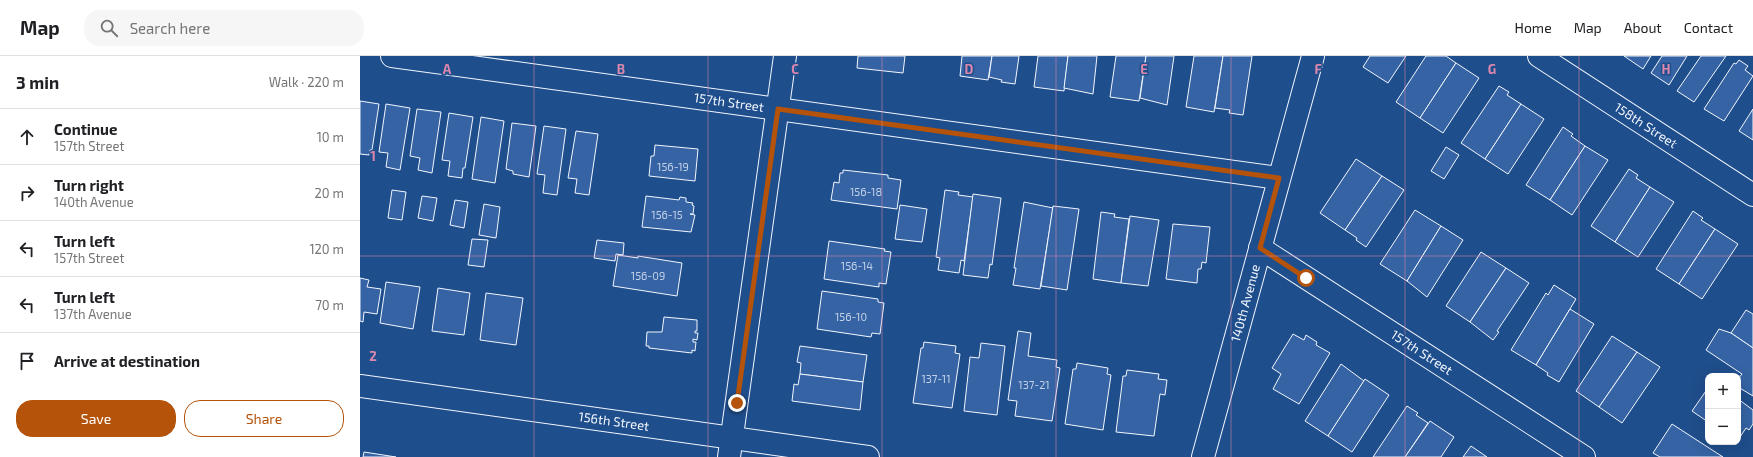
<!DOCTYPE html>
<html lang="en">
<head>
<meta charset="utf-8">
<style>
	body { margin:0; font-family:"Exo 2",sans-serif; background:#f6f6f6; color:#202124 }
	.controls { position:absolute; right:12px; bottom:12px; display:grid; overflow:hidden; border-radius:8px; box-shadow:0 4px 16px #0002 }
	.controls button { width:36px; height:36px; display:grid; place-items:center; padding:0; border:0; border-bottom:1px solid #e0e0e0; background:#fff; color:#202124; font:20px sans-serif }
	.stop { position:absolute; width:12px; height:12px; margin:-9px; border:3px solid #b45309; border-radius:50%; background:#fff }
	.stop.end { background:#b45309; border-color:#fff; box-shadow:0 1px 4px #0008 }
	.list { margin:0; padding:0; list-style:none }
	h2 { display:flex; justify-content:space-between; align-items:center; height:52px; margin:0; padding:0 16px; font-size:17px }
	h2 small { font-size:13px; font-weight:400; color:#757577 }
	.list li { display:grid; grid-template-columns:26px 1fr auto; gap:12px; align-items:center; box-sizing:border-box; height:56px; padding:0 16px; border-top:1px solid #e0e0e0 }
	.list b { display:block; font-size:15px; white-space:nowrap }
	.list p { margin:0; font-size:13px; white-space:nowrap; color:#757577 }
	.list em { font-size:13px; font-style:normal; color:#757577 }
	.actions { display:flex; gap:8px; padding:12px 16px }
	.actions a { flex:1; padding:9px 0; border:1px solid #b45309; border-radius:16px; text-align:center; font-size:14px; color:#b45309 }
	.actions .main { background:#b45309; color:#fff }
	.icon { flex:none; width:22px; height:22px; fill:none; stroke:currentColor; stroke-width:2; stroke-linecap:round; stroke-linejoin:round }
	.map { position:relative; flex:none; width:1393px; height:401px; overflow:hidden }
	header { display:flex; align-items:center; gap:24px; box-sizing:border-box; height:56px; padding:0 20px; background:#fff; border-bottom:1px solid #e0e0e0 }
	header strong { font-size:19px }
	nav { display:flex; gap:22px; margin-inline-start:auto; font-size:14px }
	.search { width:280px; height:36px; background:#f6f6f6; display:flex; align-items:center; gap:10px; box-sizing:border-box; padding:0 14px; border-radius:16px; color:#757577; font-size:15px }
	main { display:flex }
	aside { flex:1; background:#fff }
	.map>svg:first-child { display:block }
</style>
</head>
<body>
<header>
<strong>Map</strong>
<div class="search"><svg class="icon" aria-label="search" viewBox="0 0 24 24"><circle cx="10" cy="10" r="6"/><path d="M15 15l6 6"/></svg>Search here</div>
<nav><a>Home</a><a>Map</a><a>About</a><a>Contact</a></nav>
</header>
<main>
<aside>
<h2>3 min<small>Walk · 220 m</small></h2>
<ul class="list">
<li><svg class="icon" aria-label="ahead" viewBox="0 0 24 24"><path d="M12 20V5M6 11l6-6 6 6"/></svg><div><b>Continue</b><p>157th Street</p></div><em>10 m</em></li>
<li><svg class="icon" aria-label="right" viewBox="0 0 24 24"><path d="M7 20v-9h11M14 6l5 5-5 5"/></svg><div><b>Turn right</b><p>140th Avenue</p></div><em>20 m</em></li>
<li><svg class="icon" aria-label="left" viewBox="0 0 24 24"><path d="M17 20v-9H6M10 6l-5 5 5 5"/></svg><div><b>Turn left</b><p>157th Street</p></div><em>120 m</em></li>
<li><svg class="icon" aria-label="left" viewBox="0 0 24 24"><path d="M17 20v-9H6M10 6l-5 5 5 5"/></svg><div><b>Turn left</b><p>137th Avenue</p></div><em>70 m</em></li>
<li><svg class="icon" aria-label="arrive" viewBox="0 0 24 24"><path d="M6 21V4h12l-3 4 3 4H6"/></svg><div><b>Arrive at destination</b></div></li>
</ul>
<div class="actions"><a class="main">Save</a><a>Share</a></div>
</aside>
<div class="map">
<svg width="1393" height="401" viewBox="0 0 1393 401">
	<rect width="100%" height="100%" fill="#1f4e8c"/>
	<g fill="#3563a3" stroke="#f2f6ff">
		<polygon points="498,0 545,0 543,17 497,12"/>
		<polygon points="602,0 632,0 628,24 600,20"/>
		<polygon points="632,0 659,0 655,28 641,26 642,24 629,21"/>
		<polygon points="678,0 708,0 704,35 674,31"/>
		<polygon points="708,0 737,0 733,38 704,32"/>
		<polygon points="756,0 786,0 779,45 750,41"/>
		<polygon points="786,0 814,0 807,49 780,42"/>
		<polygon points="834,0 863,0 854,56 826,51"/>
		<polygon points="863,0 892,0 883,59 869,57 870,54 855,52"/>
		<polygon points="1010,0 1046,0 1028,27 1003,11"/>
		<polygon points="1066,0 1086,0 1096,7 1060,62 1036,46"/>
		<polygon points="1264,0 1291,0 1283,13"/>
		<polygon points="1302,0 1327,0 1309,29 1291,17"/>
		<polygon points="1341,0 1366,0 1334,46 1317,35"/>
		<polygon points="1379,4 1388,10 1385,14 1393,20 1364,65 1344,53 1374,7 1376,8"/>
		<polygon points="1096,7 1119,22 1083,77 1060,62"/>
		<polygon points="1139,30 1149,36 1147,39 1161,48 1125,103 1101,87"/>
		<polygon points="0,45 19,48 12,94 10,94 9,99 0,98"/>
		<polygon points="26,48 50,52 40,114 26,111 28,97 19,96"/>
		<polygon points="1161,48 1184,63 1148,118 1125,103"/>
		<polygon points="57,53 81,56 72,117 58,114 60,102 50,100"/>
		<polygon points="1393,53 1393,84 1379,75"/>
		<polygon points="89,57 113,61 105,112 103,112 102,122 88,120 90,105 82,104"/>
		<polygon points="121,61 144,65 135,127 112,123"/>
		<polygon points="152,67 176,70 169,121 153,118 153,115 146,113"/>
		<polygon points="184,70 206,73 197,139 183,137 185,119 177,118"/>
		<polygon points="1203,71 1213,78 1211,80 1225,90 1190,144 1166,129"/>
		<polygon points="216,75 238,78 229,139 215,137 217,123 208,122"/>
		<polygon points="295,89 338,93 335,125 289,120 291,100 294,100"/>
		<polygon points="1225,90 1248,104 1212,159 1190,144"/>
		<polygon points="1086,91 1099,99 1084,123 1071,115"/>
		<polygon points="996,103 1022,120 985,174 960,157"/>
		<polygon points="1269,113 1278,119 1276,122 1290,131 1255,186 1231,170"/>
		<polygon points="483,114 528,119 528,122 541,124 537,153 471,144 474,126 479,127 480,117 483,117"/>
		<polygon points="1022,120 1044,134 1006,191 996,184 997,182 985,174"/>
		<polygon points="1290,131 1314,146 1278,201 1255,186"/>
		<polygon points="32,134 46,136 42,164 28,162"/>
		<polygon points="585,134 599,136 598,139 613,141 604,205 601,204 599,217 578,214 580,202 576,201"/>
		<polygon points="613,138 641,142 632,209 630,208 628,222 603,219"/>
		<polygon points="62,140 77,142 73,165 58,162"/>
		<polygon points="286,140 319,144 320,141 326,142 326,146 333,147 332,149 334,150 333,158 330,158 335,159 331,176 282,171"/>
		<polygon points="95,144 108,146 104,172 90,169"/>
		<polygon points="664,146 693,152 680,233 653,229 656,212 654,212"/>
		<polygon points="124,148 140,151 136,182 119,179"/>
		<polygon points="540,149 567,153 562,186 535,183"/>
		<polygon points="693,150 719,153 707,234 681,230"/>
		<polygon points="1055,154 1081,170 1047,225 1020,208"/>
		<polygon points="1333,155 1343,162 1341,164 1355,173 1319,228 1296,213"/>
		<polygon points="741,156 755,158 754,161 769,163 761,227 733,223"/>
		<polygon points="770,160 799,164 788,230 761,227"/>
		<polygon points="813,168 850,171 846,207 842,206 841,213 838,213 837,227 806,223"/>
		<polygon points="1081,170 1103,184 1067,241 1047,225"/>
		<polygon points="1355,173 1378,188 1342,243 1319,228"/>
		<polygon points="112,183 128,184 124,211 108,209"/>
		<polygon points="237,184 264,187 263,199 256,198 255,205 234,202"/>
		<polygon points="469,185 525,193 524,195 531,196 526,228 519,227 519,231 464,223"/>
		<polygon points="1121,196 1146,212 1110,266 1086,250"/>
		<polygon points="258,199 278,202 278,200 322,207 317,240 253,230"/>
		<polygon points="1146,212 1169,227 1137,275 1139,276 1133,284 1110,266"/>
		<polygon points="0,222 9,224 7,231 21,233 17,258 4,256 3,266 0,265"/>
		<polygon points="26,226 60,231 53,273 20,267"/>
		<polygon points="1194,229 1216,243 1176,309 1151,294 1186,237 1188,239"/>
		<polygon points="78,232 110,237 104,279 72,275"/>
		<polygon points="462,235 518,243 518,246 524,247 520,278 512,277 511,281 457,273"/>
		<polygon points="126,237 163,242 156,289 120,284"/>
		<polygon points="1210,253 1234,268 1199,326 1187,319 1188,317 1176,309"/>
		<polygon points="1386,254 1393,258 1393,292 1371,277"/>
		<polygon points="304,261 337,264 337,275 335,275 335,277 338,277 337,284 333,283 333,286 336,286 335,295 332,294 332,297 289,292 289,290 286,290 287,276 302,276"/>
		<polygon points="1359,273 1371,277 1393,292 1393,340 1378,331 1378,323 1382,318 1346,294"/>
		<polygon points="658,275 671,277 668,300 697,304 696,311 700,312 692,365 655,360 657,345 648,344"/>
		<polygon points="933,278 944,284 946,279 957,286 956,289 970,297 939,348 913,333 921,318 912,312"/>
		<polygon points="1252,280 1277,296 1239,351 1216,335"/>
		<polygon points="564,286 596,290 595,297 600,298 592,352 553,347 561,292 563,292"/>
		<polygon points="621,287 645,290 637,359 604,355 610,301 619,302"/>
		<polygon points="440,290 507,299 503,326 440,318 441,307 437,306"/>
		<polygon points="1277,296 1300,311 1262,367 1239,351"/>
		<polygon points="717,307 748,312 747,318 751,319 743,374 705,368 713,313 716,313"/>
		<polygon points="981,308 1004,325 968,380 945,365"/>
		<polygon points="767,314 799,318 798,323 807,324 805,339 800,338 794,380 756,376 763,320 766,320"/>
		<polygon points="440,318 503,326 500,354 432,345 434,328 438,329"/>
		<polygon points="1005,323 1029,339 992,396 968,380"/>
		<polygon points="1348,332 1348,366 1332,355"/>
		<polygon points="1378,343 1393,354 1393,368 1389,374 1386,372 1378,384"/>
		<polygon points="1047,350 1058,357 1056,359 1068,367 1045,401 1013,401"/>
		<polygon points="1070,365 1094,381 1081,401 1045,401"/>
		<polygon points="1312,368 1363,401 1300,401 1293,397"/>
		<polygon points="1111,390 1127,401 1103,401"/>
		<polygon points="4,396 36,401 3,401"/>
	</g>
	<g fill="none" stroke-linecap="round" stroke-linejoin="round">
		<defs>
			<g id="street">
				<polyline points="32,0 919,122"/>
				<polyline points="1179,0 1393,139"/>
				<polyline points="900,192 1224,401"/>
				<polyline points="0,330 508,401"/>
				<polyline points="369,401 425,0"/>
				<polyline points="843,401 953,0"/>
			</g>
		</defs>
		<use href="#street" stroke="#f2f6ff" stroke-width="24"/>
		<use href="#street" stroke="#1f4e8c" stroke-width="22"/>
	</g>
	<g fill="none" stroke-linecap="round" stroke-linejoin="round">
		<polyline stroke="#b45309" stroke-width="5" points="377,347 418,53 919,122 900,192 946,222"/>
	</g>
	<path fill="none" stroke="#da87ad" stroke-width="1" stroke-opacity="0.55" d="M174,0v401M348,0v401M522,0v401M696,0v401M871,0v401M1045,0v401M1219,0v401M0,200h1393"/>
	<g text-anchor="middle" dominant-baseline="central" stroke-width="3" stroke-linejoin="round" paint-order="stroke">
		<g font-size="11" fill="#c3d1e8">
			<text x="313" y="110">156-19</text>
			<text x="506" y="135">156-18</text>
			<text x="307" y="158">156-15</text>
			<text x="497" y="209">156-14</text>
			<text x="288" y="219">156-09</text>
			<text x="491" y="260">156-10</text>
			<text x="576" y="322">137-11</text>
			<text x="674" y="328">137-21</text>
		</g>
		<g font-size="13" fill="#f2f6ff" stroke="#1f4e8c">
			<text transform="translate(369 46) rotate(8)">157th Street</text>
			<text transform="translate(1286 69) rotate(33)">158th Street</text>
			<text transform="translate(885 247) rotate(-75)">140th Avenue</text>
			<text transform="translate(1062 296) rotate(33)">157th Street</text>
			<text transform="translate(254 365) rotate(8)">156th Street</text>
		</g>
	</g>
	<g font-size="13" text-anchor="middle" font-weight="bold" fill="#da87ad" stroke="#1f4e8c" stroke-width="3" stroke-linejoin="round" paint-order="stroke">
		<text x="87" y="18">A</text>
		<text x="261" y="18">B</text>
		<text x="435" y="18">C</text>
		<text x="609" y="18">D</text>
		<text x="784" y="18">E</text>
		<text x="958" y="18">F</text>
		<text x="1132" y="18">G</text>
		<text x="1306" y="18">H</text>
		<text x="13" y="105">1</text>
		<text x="13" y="305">2</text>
	</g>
</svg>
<div class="controls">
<button>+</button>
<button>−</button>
</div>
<div class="stop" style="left:946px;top:222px"></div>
<div class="stop end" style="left:377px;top:347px"></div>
</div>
</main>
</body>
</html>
